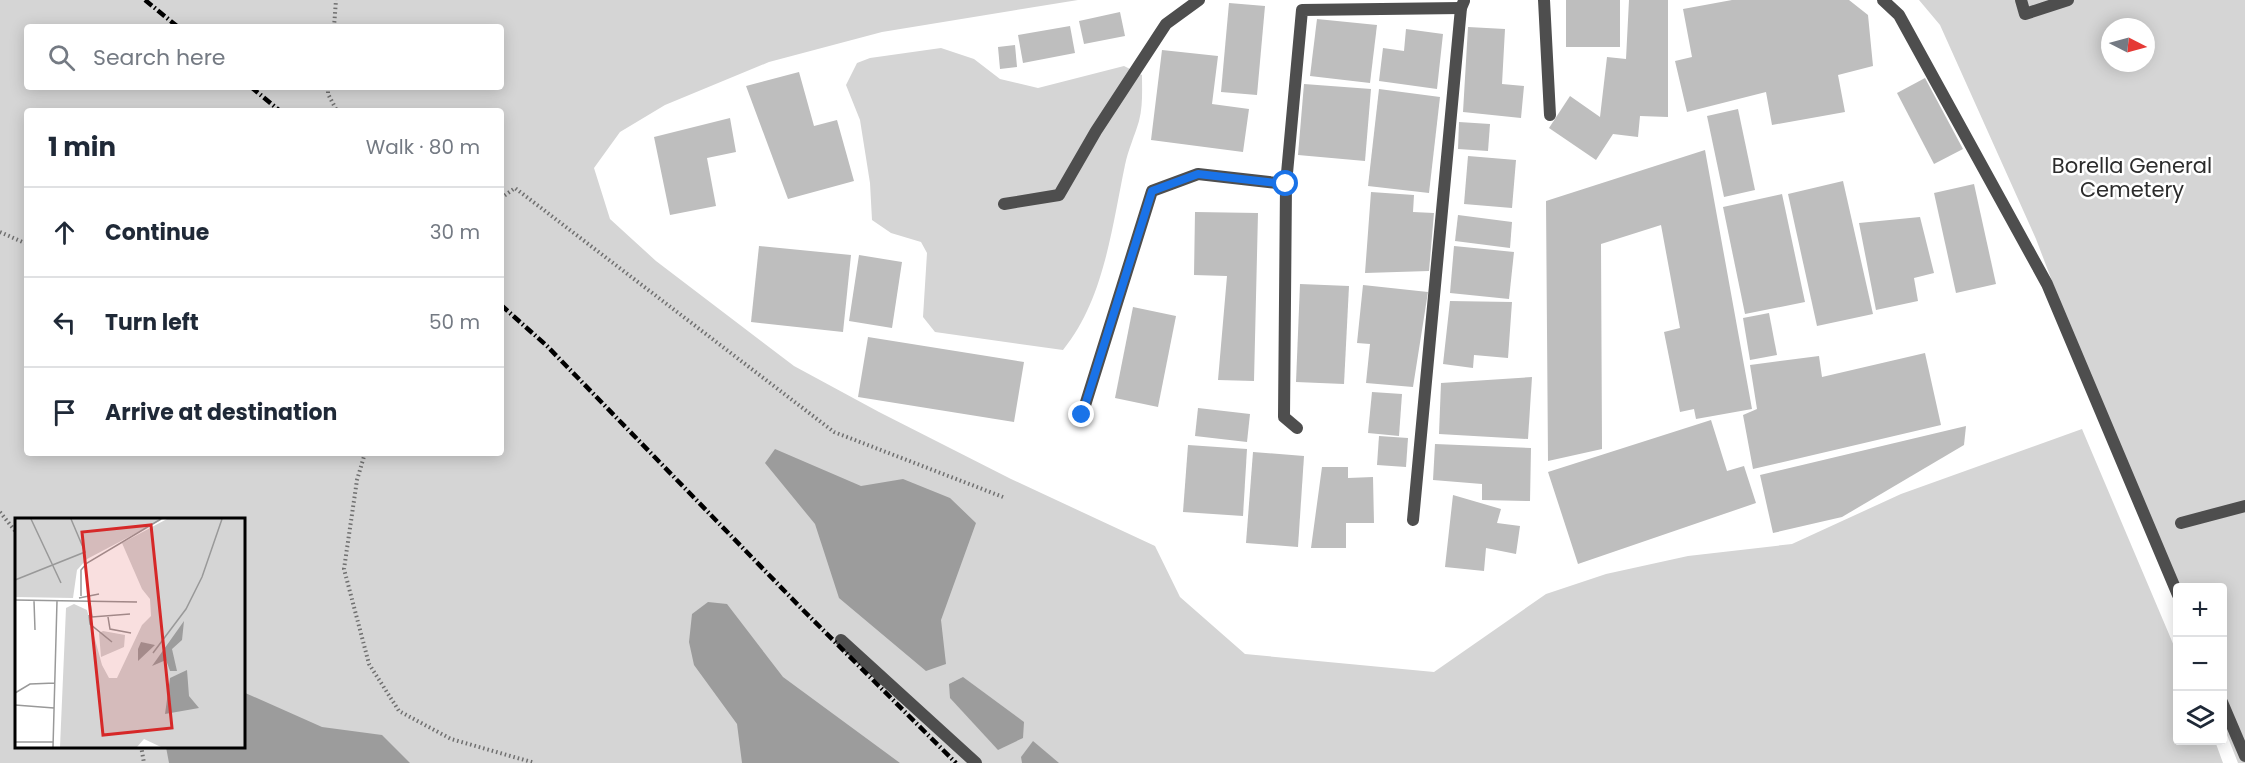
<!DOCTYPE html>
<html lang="en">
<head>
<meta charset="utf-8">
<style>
	body { margin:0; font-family:Poppins,sans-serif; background:#f2f2f3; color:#1f2937 }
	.controls { position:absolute; right:18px; bottom:18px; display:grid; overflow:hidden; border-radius:6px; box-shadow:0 3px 15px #0003 }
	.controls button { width:54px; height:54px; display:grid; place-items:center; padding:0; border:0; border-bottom:2px solid #e0e1e3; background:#fff; color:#1f2937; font:30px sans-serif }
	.compass { position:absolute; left:2101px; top:18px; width:54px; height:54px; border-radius:50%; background:#fff; box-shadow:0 3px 15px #0003; rotate:96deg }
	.stop { position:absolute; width:18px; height:18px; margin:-14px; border:4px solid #1a73e8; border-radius:50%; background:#fff }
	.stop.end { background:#1a73e8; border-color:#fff; box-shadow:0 2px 6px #0008 }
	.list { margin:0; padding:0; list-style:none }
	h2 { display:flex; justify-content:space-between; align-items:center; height:78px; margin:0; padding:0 24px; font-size:26px }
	h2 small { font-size:20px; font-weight:400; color:#747a83 }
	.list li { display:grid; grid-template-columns:39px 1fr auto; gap:18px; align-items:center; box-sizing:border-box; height:90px; padding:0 24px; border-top:2px solid #e0e1e3 }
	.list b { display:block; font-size:22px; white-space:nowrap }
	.list em { font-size:20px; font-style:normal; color:#747a83 }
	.icon { flex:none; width:33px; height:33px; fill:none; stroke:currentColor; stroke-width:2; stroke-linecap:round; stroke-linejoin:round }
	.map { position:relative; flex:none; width:2245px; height:763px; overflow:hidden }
	.search { position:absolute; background:#fff; box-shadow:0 3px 15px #0003; left:24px; top:24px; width:480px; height:66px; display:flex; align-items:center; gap:15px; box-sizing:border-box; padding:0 21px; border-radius:6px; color:#747a83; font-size:22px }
	.panel { position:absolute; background:#fff; box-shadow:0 3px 15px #0003; left:24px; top:108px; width:480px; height:348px; border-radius:6px }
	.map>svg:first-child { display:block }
</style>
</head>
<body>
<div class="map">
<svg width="2245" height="763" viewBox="0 0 2245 763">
	<rect width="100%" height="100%" fill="#fff"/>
	<g fill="#d5d5d5" fill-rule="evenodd">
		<path d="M0,0h1078l-196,32 -113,30 -104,43 -45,27 -26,36 16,51 46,42 138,105 85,46 132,67 144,67 25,51 65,57 189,18 112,-78 60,-20 82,-18 104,-12 109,-50 181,-65 95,224 1,87 37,1 8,22h-2223zM27,27h474v60h-474zM27,111h474v342h-474zM16,520h227v226h-227z"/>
		<path d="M1919,0h326v763h-7l-15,-38 -1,-137h-44l-1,20 -141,-369 -96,-214zM2110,27h36v36h-36z"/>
		<path d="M941,48l33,11 26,20 38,9 86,-22 18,9c0,15 1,31 -3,46 -4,14 -11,29 -14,44 -13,62 -21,135 -62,185l-128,-18 -12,-15 4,-64 -6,-11 -30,-9 -19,-13 -2,-37 -10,-63 -14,-35 11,-22 13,-5z"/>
	</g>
	<g fill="#9c9c9c">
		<polygon points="775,449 861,486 903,479 950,498 976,523 941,620 946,664 926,671 839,598 815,524 765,463"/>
		<polygon points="708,602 727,604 783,677 900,763 742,763 737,724 694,665 689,642 692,614"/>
		<polygon points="963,677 1024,722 1023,738 998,750 950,698 949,684"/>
		<polygon points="243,692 322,727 382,735 410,763 169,763 166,747 243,746"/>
		<polygon points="1033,741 1059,763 1022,763 1021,757"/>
	</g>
	<g fill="#bebebe">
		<rect x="1566" y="0" width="54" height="47"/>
		<polygon points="1629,0 1668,0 1668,117 1640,116 1638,137 1613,134 1596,160 1549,128 1570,96 1600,117 1607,57 1626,59"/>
		<polygon points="1732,0 1849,0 1868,15 1873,66 1838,75 1845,112 1772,125 1766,92 1687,112 1675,61 1692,57 1683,9"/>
		<polygon points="1229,3 1265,6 1257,95 1221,92"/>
		<polygon points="1120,12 1125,36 1084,44 1079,21"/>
		<polygon points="1317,19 1377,25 1370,83 1310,76"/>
		<polygon points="1070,26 1075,53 1023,63 1018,35"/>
		<polygon points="1468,27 1505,29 1502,84 1524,86 1521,118 1463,112"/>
		<polygon points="1406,29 1443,34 1437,89 1379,81 1383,48 1404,51"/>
		<polygon points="1015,45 1017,67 1000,69 998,47"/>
		<polygon points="1162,50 1218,56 1212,104 1249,109 1243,152 1151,140"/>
		<polygon points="799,72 814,126 837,120 854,181 788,199 746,86"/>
		<polygon points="1925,78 1963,149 1934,164 1897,93"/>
		<polygon points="1304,84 1371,89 1365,161 1298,155"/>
		<polygon points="1379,89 1440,97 1429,193 1368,186"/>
		<polygon points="1738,109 1755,190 1724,197 1707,116"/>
		<polygon points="730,118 736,152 707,158 716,206 670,215 654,137"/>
		<polygon points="1459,122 1490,124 1488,151 1458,149"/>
		<polygon points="1705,150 1752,409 1696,419 1694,409 1680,412 1664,332 1680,328 1661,225 1601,244 1602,449 1548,461 1546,201"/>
		<polygon points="1468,156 1516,160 1512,208 1464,204"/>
		<polygon points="1843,181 1873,314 1817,326 1788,194"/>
		<polygon points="1974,184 1996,284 1956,293 1934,193"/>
		<polygon points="1371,192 1414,195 1413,212 1434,213 1429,271 1365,273"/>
		<polygon points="1782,194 1805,302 1745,314 1723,207"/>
		<polygon points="1195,212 1258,213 1254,381 1218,380 1227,276 1194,275"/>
		<polygon points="1458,215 1512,222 1510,248 1455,241"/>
		<polygon points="1920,217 1934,273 1914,278 1918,301 1876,310 1859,223"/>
		<polygon points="759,246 851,255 843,332 751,322"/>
		<polygon points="1454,246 1514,252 1509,299 1450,293"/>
		<polygon points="859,255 902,262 892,328 849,321"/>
		<polygon points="1300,284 1349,286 1344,384 1296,382"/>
		<polygon points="1363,285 1428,292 1413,387 1366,383 1370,344 1357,343"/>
		<polygon points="1450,301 1512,302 1508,358 1474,355 1473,368 1443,364"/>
		<polygon points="1133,307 1176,316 1158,407 1115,398"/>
		<polygon points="1769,313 1777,355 1750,360 1743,318"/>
		<polygon points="868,337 1024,362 1014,422 858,397"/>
		<polygon points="1925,353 1941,425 1753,469 1743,415 1757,409 1750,365 1819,356 1822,377"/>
		<polygon points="1532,377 1528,439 1439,434 1441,383"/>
		<polygon points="1372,392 1402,394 1399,436 1368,433"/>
		<polygon points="1198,408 1250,414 1247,442 1195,436"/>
		<polygon points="1711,420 1727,471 1744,466 1756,503 1578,564 1548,472"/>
		<polygon points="1966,426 1964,445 1842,517 1773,533 1760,475"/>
		<polygon points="1379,436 1408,438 1406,467 1377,465"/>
		<polygon points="1435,444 1531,448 1530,501 1482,500 1482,484 1433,480"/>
		<polygon points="1188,445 1247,449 1243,516 1183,512"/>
		<polygon points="1253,452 1304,456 1298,547 1246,543"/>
		<polygon points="1322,467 1348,467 1348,478 1373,477 1374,523 1346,523 1346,548 1311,548"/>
		<polygon points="1453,495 1501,509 1497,523 1520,526 1516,554 1486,548 1484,571 1445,567"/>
	</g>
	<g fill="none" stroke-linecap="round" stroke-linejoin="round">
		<g stroke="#707070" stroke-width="4" stroke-dasharray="1.5 3" stroke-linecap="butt">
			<polyline points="334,27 336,0"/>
			<polyline points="328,87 328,94 337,111"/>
			<polyline points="501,198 515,188 834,432 1003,497"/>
			<polyline points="0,232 27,244"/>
			<polyline points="365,453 357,480 344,569 369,664 399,711 451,739 535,763"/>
			<polyline points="0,512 16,532"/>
			<polyline points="141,746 144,763"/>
		</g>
		<g stroke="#4e4e4e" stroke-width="12">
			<polyline points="1544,0 1550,115"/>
			<polyline points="2021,0 2025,14 2068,0"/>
			<polyline points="1004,204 1059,195 1096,131 1166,24 1199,0"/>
			<polyline points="2181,523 2245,506"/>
			<polyline points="841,640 976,763"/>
		</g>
		<g stroke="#4e4e4e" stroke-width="12">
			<polyline points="1883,0 1899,15 2047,284 2178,595"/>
			<polyline points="1082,415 1152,191 1198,174 1286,184"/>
			<polyline points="1297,428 1284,417 1286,184 1302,10 1461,8"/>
			<polyline points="1413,520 1461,8 1464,1"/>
			<polyline points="2222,702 2245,756"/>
		</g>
		<g stroke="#000" stroke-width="4.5" stroke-dasharray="9 3 1.5 3" stroke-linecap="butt">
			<polyline points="145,0 178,27"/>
			<polyline points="251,87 280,111"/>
			<polyline points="501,305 547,346 802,609 956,763"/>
		</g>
	</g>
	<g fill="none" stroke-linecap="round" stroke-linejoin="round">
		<polyline stroke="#1a73e8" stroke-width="8" points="1082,415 1152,191 1198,174 1286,184"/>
	</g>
	<g text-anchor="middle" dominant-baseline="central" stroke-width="5" stroke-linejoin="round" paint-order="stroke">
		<g font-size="21" fill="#2c2c2c" stroke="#fff">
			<text x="2132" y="165">Borella General<tspan x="2132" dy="24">Cemetery</tspan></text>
		</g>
	</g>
	<g transform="translate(15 518)">
		<rect width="230" height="230" fill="#fff"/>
		<path d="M0,1h148l-76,40 -10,11 -4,28 -58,-1zM152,1h77v228h-83l-17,-8 -7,8h-77l6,-139 8,-4 13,6 15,55 7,13h8l25,-53 9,-9 -1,-17 -8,-10 -20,-46zM88,113l22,4 -1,12 -23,10 -2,-24z" fill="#d5d5d5"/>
		<path d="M169,103l-2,19 -10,9 5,22h-7l-4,-11 -14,6zM126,124l14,3 -17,16v-12zM172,152l2,26 10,12 -34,6 5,-36z" fill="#9c9c9c"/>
		<path fill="none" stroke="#999" stroke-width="1.5" d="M16,1l30,64M0,62l70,-28 -14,-33M66,78v-26l6,-7 74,-44M64,80l20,-4M0,82l122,2M19,83l1,29M75,85l2,14 38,-3M74,97l1,9 22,18M93,99l2,12 21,4M138,135l33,-44 16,-32 20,-58M0,175l15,-9 25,-1M0,187l39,3M0,224h38M38,229l4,-146"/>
		<path fill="#d62828" fill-opacity="0.15" stroke="#d62828" stroke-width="3" d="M136,7l21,203 -69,7 -21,-203z"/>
		<rect width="230" height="230" fill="none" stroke="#000" stroke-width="3"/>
	</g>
</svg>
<div class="controls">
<button>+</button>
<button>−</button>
<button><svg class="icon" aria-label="layers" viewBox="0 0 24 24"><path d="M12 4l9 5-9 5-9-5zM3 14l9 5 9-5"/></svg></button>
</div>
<svg class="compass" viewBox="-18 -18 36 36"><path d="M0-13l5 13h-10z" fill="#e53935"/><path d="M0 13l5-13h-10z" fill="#747a83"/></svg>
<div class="stop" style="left:1286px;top:184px"></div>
<div class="stop end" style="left:1082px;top:415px"></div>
<div class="search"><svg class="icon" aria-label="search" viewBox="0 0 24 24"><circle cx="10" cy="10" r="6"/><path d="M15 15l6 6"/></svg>Search here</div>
<section class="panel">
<h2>1 min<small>Walk · 80 m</small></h2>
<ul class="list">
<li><svg class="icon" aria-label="ahead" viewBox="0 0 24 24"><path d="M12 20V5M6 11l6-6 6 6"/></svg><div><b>Continue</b></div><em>30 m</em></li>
<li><svg class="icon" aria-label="left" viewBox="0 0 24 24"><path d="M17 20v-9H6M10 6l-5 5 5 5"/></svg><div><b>Turn left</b></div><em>50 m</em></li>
<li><svg class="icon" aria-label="arrive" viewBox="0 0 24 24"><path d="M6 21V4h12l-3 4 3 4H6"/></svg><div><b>Arrive at destination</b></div></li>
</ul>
</section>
</div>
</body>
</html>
